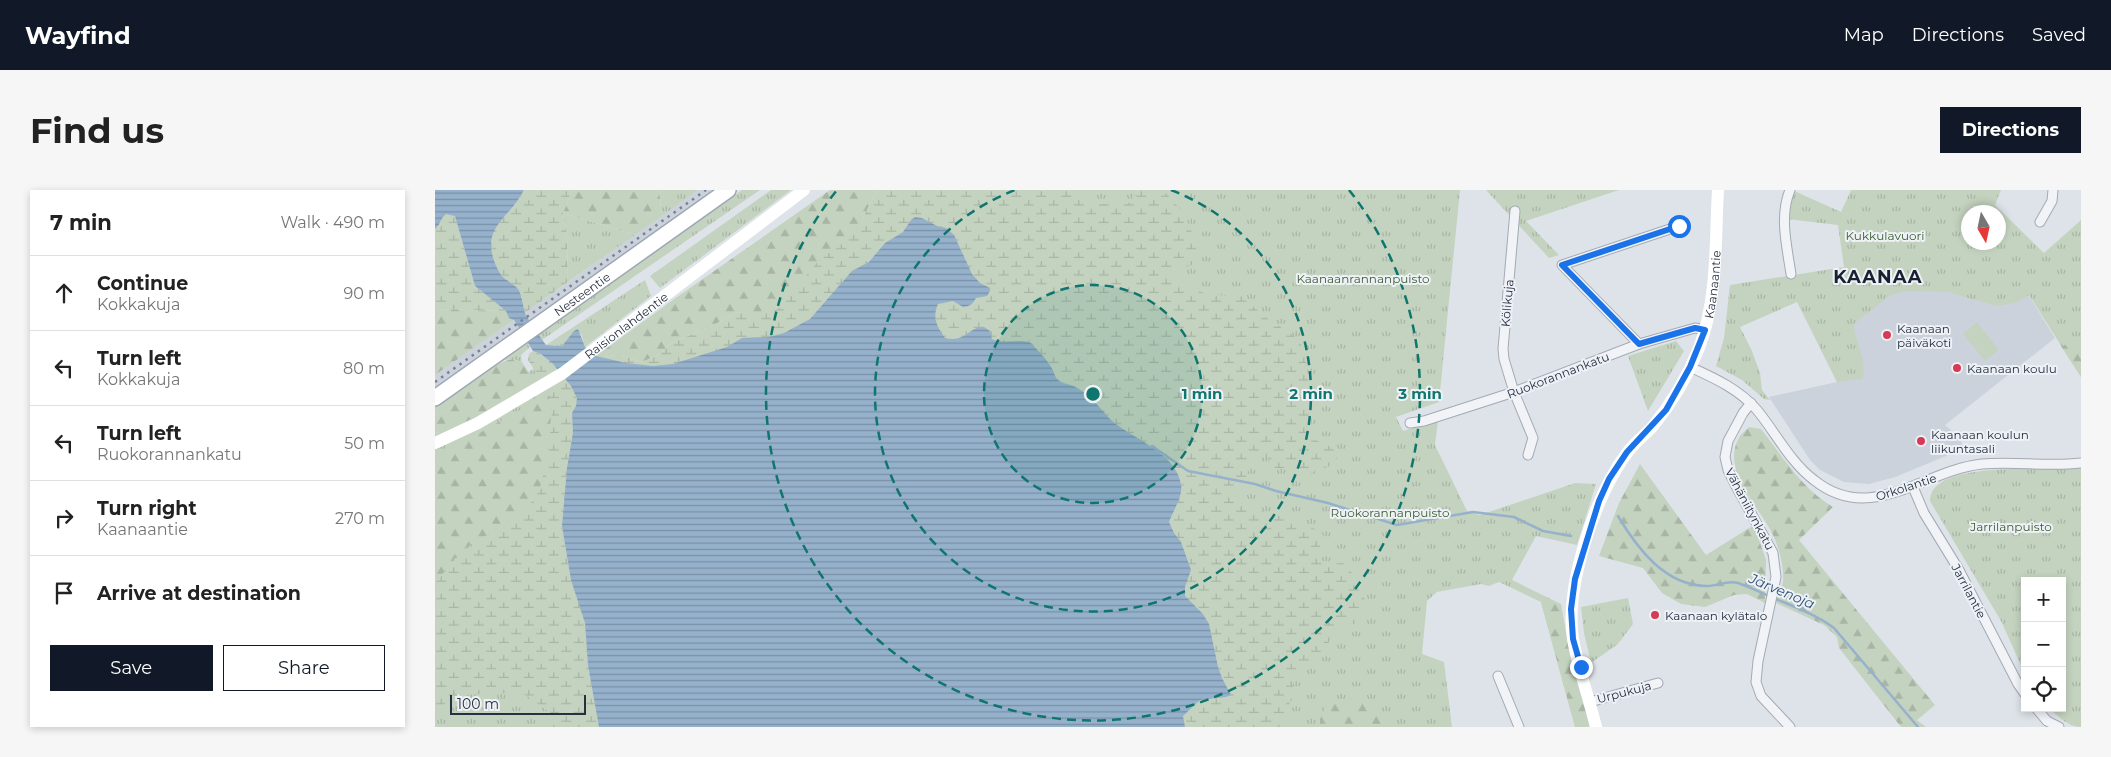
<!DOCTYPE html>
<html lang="en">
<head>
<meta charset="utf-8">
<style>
	body { margin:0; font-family:Montserrat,sans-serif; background:#f6f6f6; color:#222 }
	.controls { position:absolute; right:15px; bottom:15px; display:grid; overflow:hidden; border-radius:0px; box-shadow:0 2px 8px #0003 }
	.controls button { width:45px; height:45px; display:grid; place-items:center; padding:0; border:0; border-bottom:1px solid #e0e0e0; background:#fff; color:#222; font:25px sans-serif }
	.compass { position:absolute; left:1526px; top:15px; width:45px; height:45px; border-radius:50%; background:#fff; box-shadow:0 2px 8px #0003; rotate:171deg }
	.scale { position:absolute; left:15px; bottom:12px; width:136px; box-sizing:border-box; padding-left:5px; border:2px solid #263041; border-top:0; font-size:14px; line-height:18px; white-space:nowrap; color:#263041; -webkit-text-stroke:4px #eef1f6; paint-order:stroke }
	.stop { position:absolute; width:15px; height:15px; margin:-11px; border:4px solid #1a73e8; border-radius:50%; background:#fff }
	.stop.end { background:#1a73e8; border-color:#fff; box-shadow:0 1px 5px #0008 }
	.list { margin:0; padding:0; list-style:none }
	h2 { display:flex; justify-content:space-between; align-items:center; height:65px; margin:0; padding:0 20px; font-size:21px }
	h2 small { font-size:16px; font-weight:400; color:#767676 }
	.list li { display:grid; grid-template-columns:32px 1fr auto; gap:15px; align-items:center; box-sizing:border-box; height:75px; padding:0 20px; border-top:1px solid #e0e0e0 }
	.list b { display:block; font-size:19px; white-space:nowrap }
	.list p { margin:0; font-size:16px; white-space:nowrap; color:#767676 }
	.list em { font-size:16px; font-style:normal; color:#767676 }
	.actions { display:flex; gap:10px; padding:15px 20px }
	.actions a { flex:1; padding:11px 0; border:1px solid #111827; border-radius:0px; text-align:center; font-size:18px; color:#111827 }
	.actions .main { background:#111827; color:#fff }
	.icon { flex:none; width:28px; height:28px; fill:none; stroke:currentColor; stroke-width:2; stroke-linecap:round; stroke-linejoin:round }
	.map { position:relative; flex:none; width:1646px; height:537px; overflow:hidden; border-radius:0px }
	header { display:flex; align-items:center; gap:30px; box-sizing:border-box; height:70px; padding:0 25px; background:#111827; color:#fff }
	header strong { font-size:24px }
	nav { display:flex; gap:28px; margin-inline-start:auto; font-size:18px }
	.intro { display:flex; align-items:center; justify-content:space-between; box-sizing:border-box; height:120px; padding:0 30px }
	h1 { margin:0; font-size:35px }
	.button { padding:12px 22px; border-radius:0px; background:#111827; color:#fff; font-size:18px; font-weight:700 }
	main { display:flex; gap:30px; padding:0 30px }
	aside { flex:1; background:#fff; border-radius:0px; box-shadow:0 2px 8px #0003 }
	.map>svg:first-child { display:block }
</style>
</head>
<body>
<header>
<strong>Wayfind</strong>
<nav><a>Map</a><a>Directions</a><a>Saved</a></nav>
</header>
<div class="intro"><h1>Find us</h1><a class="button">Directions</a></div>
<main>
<aside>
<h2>7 min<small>Walk · 490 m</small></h2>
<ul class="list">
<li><svg class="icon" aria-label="ahead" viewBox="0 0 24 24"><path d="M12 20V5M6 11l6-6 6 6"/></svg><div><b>Continue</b><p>Kokkakuja</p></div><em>90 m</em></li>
<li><svg class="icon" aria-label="left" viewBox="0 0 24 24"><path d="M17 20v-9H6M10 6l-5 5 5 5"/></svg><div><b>Turn left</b><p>Kokkakuja</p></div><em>80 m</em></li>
<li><svg class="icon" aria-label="left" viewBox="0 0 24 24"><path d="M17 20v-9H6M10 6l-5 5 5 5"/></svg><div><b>Turn left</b><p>Ruokorannankatu</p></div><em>50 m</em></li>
<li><svg class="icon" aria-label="right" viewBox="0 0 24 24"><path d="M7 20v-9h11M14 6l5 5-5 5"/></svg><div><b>Turn right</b><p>Kaanaantie</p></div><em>270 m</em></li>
<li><svg class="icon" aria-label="arrive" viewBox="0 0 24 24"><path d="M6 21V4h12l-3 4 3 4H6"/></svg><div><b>Arrive at destination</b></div></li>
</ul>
<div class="actions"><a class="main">Save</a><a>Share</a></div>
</aside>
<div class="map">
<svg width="1646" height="537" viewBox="0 0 1646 537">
	<defs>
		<pattern id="grass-tufts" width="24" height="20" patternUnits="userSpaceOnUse" patternTransform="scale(1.25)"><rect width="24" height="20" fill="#c4d3bf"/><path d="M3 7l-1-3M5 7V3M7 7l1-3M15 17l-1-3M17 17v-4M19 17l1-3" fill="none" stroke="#a8b5a5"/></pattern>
		<pattern id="forest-firs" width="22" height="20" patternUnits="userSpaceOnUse" patternTransform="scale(1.25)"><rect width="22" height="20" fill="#c4d3bf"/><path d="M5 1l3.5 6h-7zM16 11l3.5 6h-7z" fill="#a8b5a5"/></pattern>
		<pattern id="wetland-marsh" width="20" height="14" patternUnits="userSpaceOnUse" patternTransform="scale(1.25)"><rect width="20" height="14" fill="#c4d3bf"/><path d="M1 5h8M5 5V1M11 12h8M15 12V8" fill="none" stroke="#a8b5a5"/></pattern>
		<pattern id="water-rules" width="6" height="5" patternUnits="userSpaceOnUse" patternTransform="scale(1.25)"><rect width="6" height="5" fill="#96b1cc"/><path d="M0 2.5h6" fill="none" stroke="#7a90a7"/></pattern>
	</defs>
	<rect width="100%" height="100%" fill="#dee3e9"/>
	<g fill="#ccd2db">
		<polygon points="263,0 281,0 95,133 90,123"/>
		<polygon points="1567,62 1620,148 1510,235 1525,248 1528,259 1460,287 1434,294 1409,292 1385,280 1375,270 1334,207 1402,192 1386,160 1464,98"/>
		<polygon points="79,130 85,140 0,200 0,185"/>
	</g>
	<g fill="url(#grass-tufts)" fill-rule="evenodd">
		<polygon points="224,0 263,0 227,26"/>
		<polygon points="307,0 325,0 107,150 102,143"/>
		<polygon points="336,0 356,0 225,98 215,86"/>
		<path d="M468,0h557l-21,212 -43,15 7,14 35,-11 -3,25 32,66 13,4 95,-32 21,1 -19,61 -41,-9 -24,44 49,24c6,38 14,75 27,112l-13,11 -34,-125 -42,-20 -10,4 -8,-2 -44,8 -10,9 -5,53 22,8 8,65h-1017v-294l4,-1 106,-71 80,39z"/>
		<polygon points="1051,0 1184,0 1091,31 1124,65 1114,68"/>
		<path d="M1357,0l49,22 10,-22h150l-6,15 49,48 37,-33v157l-52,-82 -13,8 -20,3 -48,-14 -42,-1 -15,4 -37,29c1,19 13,36 9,55l-26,3 -40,-80 -57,25 12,24 8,22 2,17 8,10 -6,-1 -22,-19 -26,-14 8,-28 6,-53 114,-18 -6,-42 -51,-6zM1534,22h30v30h-30z"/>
		<polygon points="128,23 200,45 133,92 132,45"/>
		<polygon points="210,90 216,106 150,157 146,143 127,156 111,155"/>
		<path d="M91,151l4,6 -9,8 1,7 -9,-3 -8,1c-15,10 -54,32 -56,51l-14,4v-10z"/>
		<polygon points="1241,151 1249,161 1213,221 1193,166"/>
		<path d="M1646,277v260c-13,0 -22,-10 -32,-19h13v-127h-37v93l-24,-53 -71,-120c0,-43 121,-29 151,-34z"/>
		<polygon points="1193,408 1198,434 1183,454 1156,473 1149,443 1146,417"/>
	</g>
	<g fill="url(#forest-firs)">
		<polygon points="137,0 224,0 227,26 200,45 128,23"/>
		<polygon points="395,0 442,0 427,30 411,51 384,70 343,119 321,124 303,122 277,136 236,153 225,164 207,172 183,164 167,168 161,166 242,107"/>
		<polygon points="0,119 71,121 79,130 0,185"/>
		<polygon points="1633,155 1646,157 1646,187 1626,156"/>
		<path d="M78,169l9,3 13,20c-24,14 -75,47 -100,51v-18l13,-4c3,-18 48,-50 65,-52z"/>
		<path d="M114,203c5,26 -1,95 -20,114 -19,18 -51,29 -70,47 -9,8 -16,20 -24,29v-124z"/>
		<path d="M1314,237l12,2c22,28 41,60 72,78l-34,33 136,165 -18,15 9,7h-25l-62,-79 -2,-11 -13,-12 -48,-22c2,-7 6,-15 7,-22 1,-15 -4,-33 -10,-46 -12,-26 -53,-65 -34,-97 2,-4 7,-8 10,-11z"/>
		<polygon points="1205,274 1271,365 1319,335 1331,370 1330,413 1312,404 1299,405 1270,417 1246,414 1227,403 1208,378 1164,366 1184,313"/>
		<polygon points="1106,412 1126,414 1132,450 1155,537 1140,537"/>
		<polygon points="929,508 945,513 949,528 944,537 885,537 885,529 894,510"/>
	</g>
	<g fill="url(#wetland-marsh)">
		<path d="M89,0h48l-9,23 4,22 1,47 -43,31c-2,-7 -3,-17 -6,-23 -4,-6 -13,-9 -18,-15 -7,-11 -13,-28 -8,-41 5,-14 23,-27 31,-44z"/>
		<path d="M442,0h205l1,7 7,7h38l7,-9v-5h28l21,23 16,40 -6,11 -24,9 10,9 28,13 33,1 27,23 32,21 6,19 7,80 16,7 9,6 -2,12 -21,7 -9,6 -12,-10 -18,2 -12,-15 -17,-1 1,18 -3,16 -15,2 -1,7c10,6 21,12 32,15 20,6 49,11 63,25l-5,13 4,15 20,-1c19,20 32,37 11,61h-12l-16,22 -33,33v19l-8,13 1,16h-101l-2,-11 18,-16 15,-2 -255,-350 -127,-34 -138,69 -141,-37h8l11,-15 4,-2 7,18 11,9 6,2 16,-4 24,8 18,-8 11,-11 41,-17 26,-14 18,2 22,-5 41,-49 27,-19 16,-21z"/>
		<path d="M11,24l9,1 20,71 31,25 -71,-2v-80c6,-5 5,-10 11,-15z"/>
		<polygon points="98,161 106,164 118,174 136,196 142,208 141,216 137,223 138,243 132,278 127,336 136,390 150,433 153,476 164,537 114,537 116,523 89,504 58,503 16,506 0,526 0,393 25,364 94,316 106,298 116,237 117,218 114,203 93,170 94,164"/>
	</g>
	<polygon fill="#c4d3bf" points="1542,132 1564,160 1550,171 1528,144"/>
	<path fill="url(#water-rules)" d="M0,0h89c-8,17 -26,30 -31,44 -5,13 1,30 8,41 5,6 14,9 18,15 3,7 4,16 6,23 6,12 14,22 21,32l16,1 12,-15 4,-2 7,18 11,9 30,7 27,3 20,-2 54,-17 15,-9 27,-1 15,-4 26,-14 42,-48 17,-9 16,-19 18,-11 8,-12 4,-3 7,1 15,8 9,2 8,7 18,39 8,9 10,5v3l-3,5 -11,2c-4,7 -6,8 -13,9l-10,-6 -15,3c-6,13 -1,23 7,34 21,5 23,-11 39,-11l6,4 2,8c12,6 26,-1 39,4 7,8 15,15 20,24 3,4 3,9 7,13 6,5 15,4 21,9 14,8 22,21 33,32 21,18 65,32 69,64 2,11 -8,26 -12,37l5,11 7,9 10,28 -6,17v9l18,18 6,10 9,43 4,11 9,17 -5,2 -26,3 -17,16 2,11h-586l-11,-62 -3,-42 -14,-43 -9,-54 5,-58 6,-35 -1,-20 4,-7 1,-8 -6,-12 -18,-22 -12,-10 -8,-3 -19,-31 -5,-2 -3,-7 -31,-25 -20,-70 -9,-2c-6,5 -5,10 -11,15z"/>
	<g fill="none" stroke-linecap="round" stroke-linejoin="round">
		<g stroke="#96b1cc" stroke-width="2.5">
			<polyline points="717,256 753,281 820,294 841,301 893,313 962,335 1038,322 1079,327 1108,341 1136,346"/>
			<path d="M1183,326c19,32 47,70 89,70 10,0 21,-6 31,-3 10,3 21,9 31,13 23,10 46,18 65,32l84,99"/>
		</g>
		<defs>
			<g id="street">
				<path d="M1355,0c-11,26 -3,57 1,84"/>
				<polyline points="1080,21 1068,159 1069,169 1079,202 1098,248 1093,265"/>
				<polyline points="1605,32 1617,11 1618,0"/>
				<polyline points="1204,154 1127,75 1244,36"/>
				<path d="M1255,177c24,11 49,22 67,43 19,23 33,52 57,70 57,46 110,-10 168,-16 33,-3 66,3 99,-1"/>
				<polyline points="1316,213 1308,223 1293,251 1290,267 1293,280 1302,298 1338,363 1341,387 1323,471 1321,492 1326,506 1355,537"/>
				<polyline points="975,233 989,231 1079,202 1204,154 1260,138 1270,140"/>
				<polyline points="1478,297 1489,323 1524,380 1583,494 1590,504"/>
				<polyline points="1063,486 1084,537"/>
				<polyline points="1155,512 1223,493"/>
				<polyline points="1601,518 1612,531 1624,537"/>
			</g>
			<g id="primary">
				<path id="s3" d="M0,208l293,-208"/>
			</g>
		</defs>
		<use href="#street" stroke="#a3aab3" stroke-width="11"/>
		<use href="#primary" stroke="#9da7b5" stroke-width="18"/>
		<use href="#street" stroke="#f1f3f7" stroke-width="9"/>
		<g stroke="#fff" stroke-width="12">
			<path id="s1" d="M0,253l43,-20 85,-50 241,-183"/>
			<path id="s2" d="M1161,537c-7,-29 -18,-59 -23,-88 -8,-52 22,-144 54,-186 7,-10 18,-18 26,-27 19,-23 35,-51 46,-78 19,-49 16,-107 19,-158"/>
		</g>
		<use href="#primary" stroke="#fff" stroke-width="15"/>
		<polyline stroke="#768293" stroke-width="2.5" stroke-dasharray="2.5 5" stroke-linecap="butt" points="0,192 271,0"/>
	</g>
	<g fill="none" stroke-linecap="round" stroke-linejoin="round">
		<polyline stroke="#1a73e8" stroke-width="6" points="1146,477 1138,449 1136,419 1140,389 1164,311 1174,289 1192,262 1231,220 1255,177 1270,140 1260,138 1204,154 1127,75 1244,36"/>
	</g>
	<circle cx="658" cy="204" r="109" fill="#0f766e" fill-opacity=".12"/>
	<g fill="none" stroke="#0f766e" stroke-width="2.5" stroke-dasharray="9 6">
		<circle cx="658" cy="204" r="109"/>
		<path d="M736 0A218 218 0 1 1 580 0"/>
		<path d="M914 0A327 327 0 1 1 402 0"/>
	</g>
	<g fill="#d73a54" stroke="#eef1f6" stroke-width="2">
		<circle cx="1452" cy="145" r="5"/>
		<circle cx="1522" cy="178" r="5"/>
		<circle cx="1486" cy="251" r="5"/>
		<circle cx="1220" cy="425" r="5"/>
	</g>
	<g text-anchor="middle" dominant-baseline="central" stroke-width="4" stroke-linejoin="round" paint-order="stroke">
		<g font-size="12" fill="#3b5d32" stroke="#eef1f6">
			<text x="1450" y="45">Kukkulavuori</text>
			<text x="928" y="88">Kaanaanrannanpuisto</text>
			<text x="955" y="322">Ruokorannanpuisto</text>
			<text x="1576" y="336">Jarrilanpuisto</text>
		</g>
		<g font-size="12" fill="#263041" stroke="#eef1f6">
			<text stroke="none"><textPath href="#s2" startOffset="482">Kaanaantie</textPath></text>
			<text stroke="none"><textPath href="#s3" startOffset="180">Nesteentie</textPath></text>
			<text transform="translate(1072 113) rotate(-85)">Kölikuja</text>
			<text stroke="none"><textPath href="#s1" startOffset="225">Raisionlahdentie</textPath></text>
			<text transform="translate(1123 185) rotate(-21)">Ruokorannankatu</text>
			<text transform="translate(1471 297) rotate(-18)">Orkolantie</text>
			<text transform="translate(1315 319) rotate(62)">Vähäniitynkatu</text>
			<text transform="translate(1534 401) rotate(62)">Jarrilantie</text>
			<text transform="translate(1189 502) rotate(-15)">Urpukuja</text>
		</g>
		<g font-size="12" fill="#263041" stroke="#eef1f6" text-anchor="start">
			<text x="1462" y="138">Kaanaan<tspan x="1462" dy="14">päiväkoti</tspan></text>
			<text x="1532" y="178">Kaanaan koulu</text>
			<text x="1496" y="244">Kaanaan koulun<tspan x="1496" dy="14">liikuntasali</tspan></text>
			<text x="1230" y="425">Kaanaan kylätalo</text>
		</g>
		<g font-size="14" font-style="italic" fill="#2d5077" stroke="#eef1f6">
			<text transform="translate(1347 401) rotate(23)">Järvenoja</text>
		</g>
		<g font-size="18" font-weight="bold" letter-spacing="1" fill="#192131" stroke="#eef1f6">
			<text x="1443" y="87">KAANAA</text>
		</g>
	</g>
	<circle cx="658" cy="204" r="8" fill="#0f766e" stroke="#eef1f6" stroke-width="2.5"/>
	<g font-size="15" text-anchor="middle" font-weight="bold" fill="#0f766e" stroke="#eef1f6" stroke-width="4" stroke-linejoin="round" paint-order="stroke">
		<text x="767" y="209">1 min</text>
		<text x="876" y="209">2 min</text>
		<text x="985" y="209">3 min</text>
	</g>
</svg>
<div class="controls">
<button>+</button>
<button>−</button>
<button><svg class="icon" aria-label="locate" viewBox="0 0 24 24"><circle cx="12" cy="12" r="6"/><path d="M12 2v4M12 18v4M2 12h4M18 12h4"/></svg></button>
</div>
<svg class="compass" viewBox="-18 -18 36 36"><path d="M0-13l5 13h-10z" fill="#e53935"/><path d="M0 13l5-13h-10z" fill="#767676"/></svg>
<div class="scale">100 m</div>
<div class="stop" style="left:1244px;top:36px"></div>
<div class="stop end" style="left:1146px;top:477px"></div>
</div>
</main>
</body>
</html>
